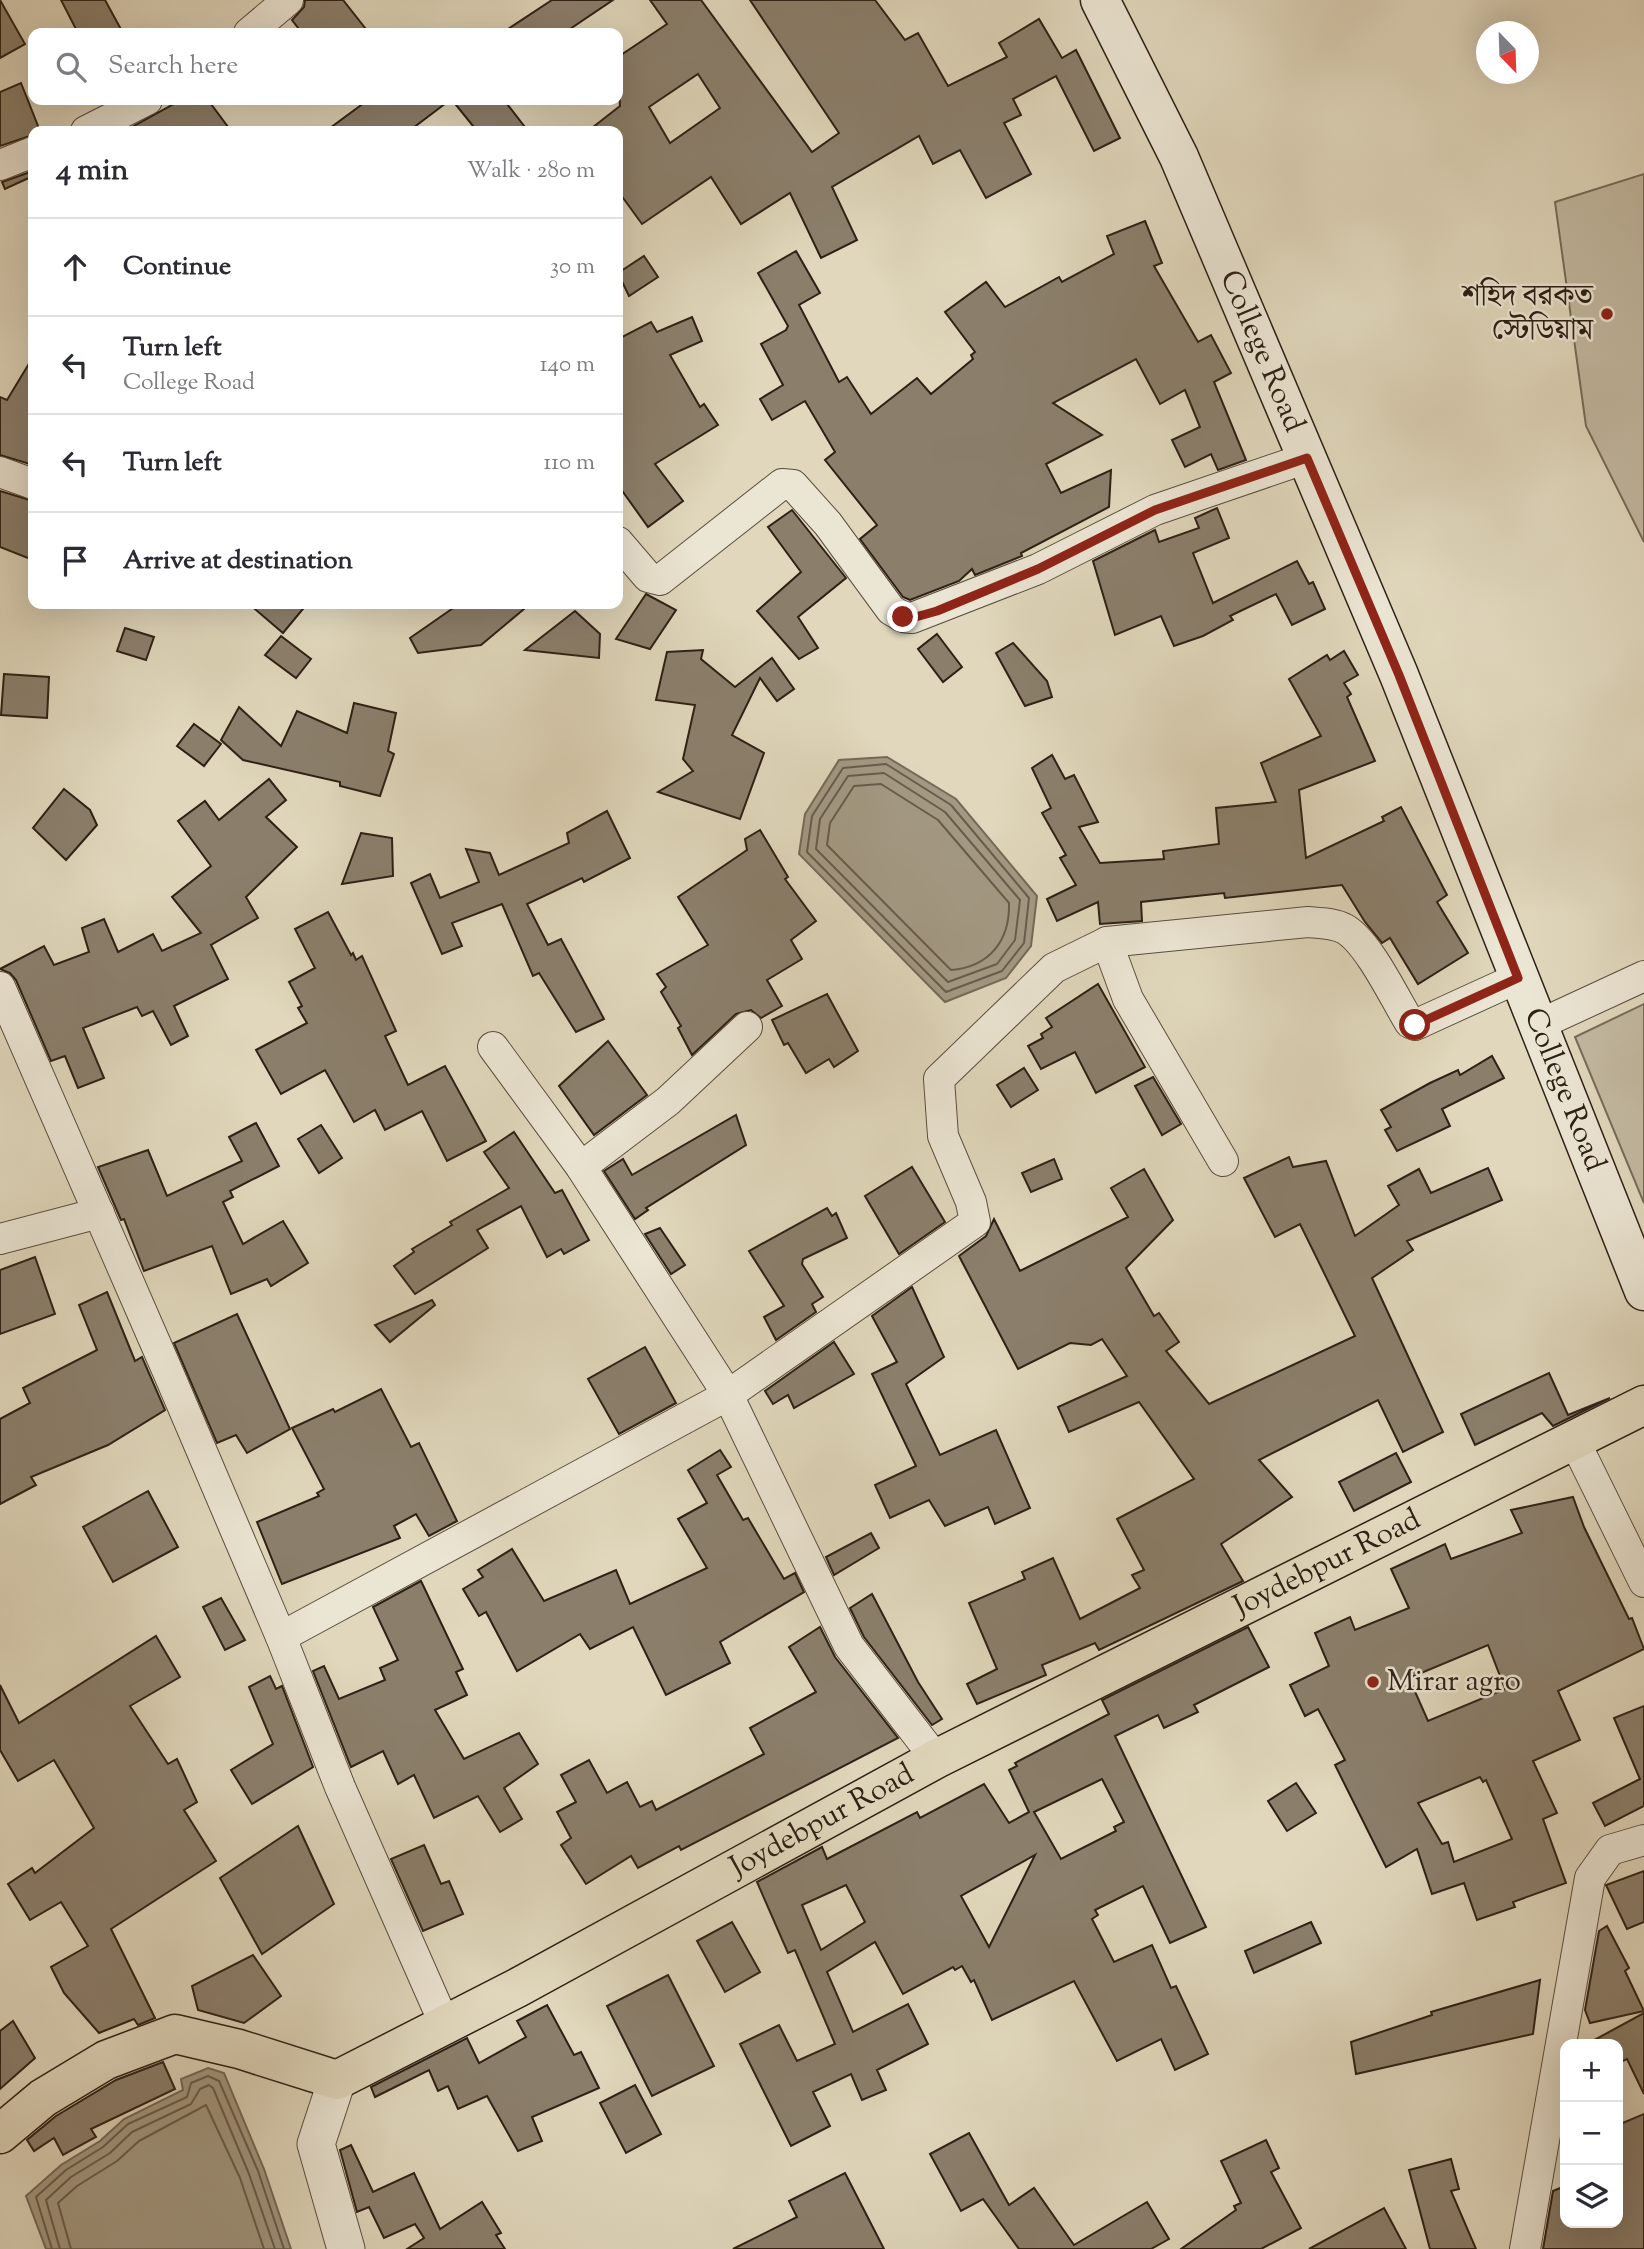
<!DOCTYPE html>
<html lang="en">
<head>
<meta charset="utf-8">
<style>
	body { margin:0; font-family:"Sorts Mill Goudy","Noto Serif Bengali",serif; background:#f2f2f3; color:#2b2b33 }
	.controls { position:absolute; right:21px; bottom:21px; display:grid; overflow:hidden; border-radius:14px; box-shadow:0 7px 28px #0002 }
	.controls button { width:63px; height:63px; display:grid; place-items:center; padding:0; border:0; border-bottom:2px solid #e1e1e2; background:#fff; color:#2b2b33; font:35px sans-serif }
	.compass { position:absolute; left:1476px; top:21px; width:63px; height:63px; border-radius:50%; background:#fff; box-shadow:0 7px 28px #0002; rotate:157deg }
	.stop { position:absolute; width:21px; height:21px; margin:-16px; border:5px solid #8f2418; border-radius:50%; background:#fff }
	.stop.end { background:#8f2418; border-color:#fff; box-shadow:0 2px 7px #0008 }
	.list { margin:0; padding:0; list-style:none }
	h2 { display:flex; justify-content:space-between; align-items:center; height:91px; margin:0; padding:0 28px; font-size:30px }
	h2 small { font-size:23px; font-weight:400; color:#7c7c81 }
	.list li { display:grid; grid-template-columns:46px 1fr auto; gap:21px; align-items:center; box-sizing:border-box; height:98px; padding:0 28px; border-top:2px solid #e1e1e2 }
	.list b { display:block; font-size:26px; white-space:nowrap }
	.list p { margin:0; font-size:23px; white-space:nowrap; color:#7c7c81 }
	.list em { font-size:23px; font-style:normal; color:#7c7c81 }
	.icon { flex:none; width:38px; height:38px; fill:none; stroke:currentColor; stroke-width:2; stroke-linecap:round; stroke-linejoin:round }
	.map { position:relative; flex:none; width:1644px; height:2249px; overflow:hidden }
	.search { position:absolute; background:#fff; box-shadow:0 7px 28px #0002; left:28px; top:28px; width:595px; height:77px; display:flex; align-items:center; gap:18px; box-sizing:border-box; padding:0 24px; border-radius:14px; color:#7c7c81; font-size:26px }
	.panel { position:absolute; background:#fff; box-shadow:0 7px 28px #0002; left:28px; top:126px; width:595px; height:483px; border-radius:14px }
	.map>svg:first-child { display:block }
</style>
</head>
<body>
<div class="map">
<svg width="1644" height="2249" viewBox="0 0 1644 2249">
	<rect width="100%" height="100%" fill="#e0d7bc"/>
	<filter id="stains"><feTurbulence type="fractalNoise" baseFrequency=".00286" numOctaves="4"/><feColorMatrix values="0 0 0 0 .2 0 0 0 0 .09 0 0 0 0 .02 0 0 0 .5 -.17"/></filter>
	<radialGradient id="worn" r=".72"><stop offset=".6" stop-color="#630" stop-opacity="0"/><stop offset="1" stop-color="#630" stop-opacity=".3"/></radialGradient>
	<g fill="#c2b8a0" stroke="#786c5a" stroke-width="2">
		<polygon points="1644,174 1644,542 1586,426 1555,202"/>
		<polygon points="1644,1004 1644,1203 1575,1037"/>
	</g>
	<g fill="#a39983" stroke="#746957" stroke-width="2">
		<polygon points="887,757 956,799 1037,896 1031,946 1006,978 945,1002 799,854 805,814 839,760"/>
		<polygon points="208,2068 224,2073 264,2169 291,2249 46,2249 26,2196 61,2165 100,2141 124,2119 183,2090 181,2079"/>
	</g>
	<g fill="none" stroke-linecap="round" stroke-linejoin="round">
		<g stroke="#685c4c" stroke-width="2">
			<polygon points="886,764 951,805 1029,898 1024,943 1002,971 946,992 807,852 812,816 843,768"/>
			<polygon points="884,773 945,812 1020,900 1015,940 997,964 948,982 816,849 820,819 848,776"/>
			<path d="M881,784l57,36 71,83c1,38 -20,64 -58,67l-124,-125 3,-22 24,-37z"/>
			<polyline points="52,2249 36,2197 66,2170 103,2147 128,2124 187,2097 191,2083 208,2076 219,2081 258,2171 284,2249"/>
			<polyline points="60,2249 46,2200 71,2177 110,2153 132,2132 191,2104 200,2089 209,2085 213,2088 249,2174 275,2249"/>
			<polyline points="71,2249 58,2203 77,2186 117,2161 139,2141 206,2105 240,2178 264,2249"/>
		</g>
	</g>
	<g fill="#8b7f6c" stroke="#2e2015" stroke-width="2" fill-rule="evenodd">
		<polygon points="0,0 25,44 0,58"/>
		<polygon points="61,0 105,0 123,33 78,33"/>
		<polygon points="305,0 343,0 369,33 302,33 292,20 304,7"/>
		<polygon points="552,0 613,0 564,33 502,33"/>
		<path d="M650,0h51l111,152 27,-19 -89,-133h125l30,40 13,-7 30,53 59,-29 -8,-14 40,-24 23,39 14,-8 44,88 -26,13 -38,-75 -43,23 8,16 -17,8 27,51 -45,24 -26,-48 -27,14 -14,-28 -87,51 25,53 -36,18 -31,-65 -49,31 -30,-47 -69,47 -24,-33v-60h-30l32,-25 -2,-49 49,-33zM698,74l22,34 -50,35 -21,-36z"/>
		<polygon points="21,83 40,131 33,131 33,135 0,146 0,92"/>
		<polygon points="181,100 208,100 231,131 125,131"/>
		<polygon points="368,100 450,100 409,131 326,131"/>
		<polygon points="452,100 504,100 528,131 477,131"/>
		<polygon points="33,171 33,176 5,189 2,182"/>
		<polygon points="1145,221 1162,263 1154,266 1198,342 1211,335 1231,373 1214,382 1246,460 1218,470 1211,454 1185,467 1172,440 1200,427 1185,390 1160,404 1136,359 1053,403 1102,435 1046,464 1061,493 1111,470 1109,507 1021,553 1022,556 975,575 972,569 959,581 910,600 903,597 860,539 877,525 825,460 835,452 805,401 772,420 760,399 783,385 761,344 786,330 788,326 758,273 796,251 820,293 799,305 839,382 847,377 871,414 917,378 931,394 973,359 971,355 975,352 945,312 986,282 1005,307 1059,277 1062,282 1114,254 1107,236"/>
		<polygon points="644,256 658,277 629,296 618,273"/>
		<polygon points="692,317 702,341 670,355 700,407 704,404 718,425 655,464 683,501 648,527 618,485 618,339 651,322 657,332"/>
		<polygon points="33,357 33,465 0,455 0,397 7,400"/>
		<polygon points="0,491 33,501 33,560 0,547"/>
		<polygon points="1217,508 1229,538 1193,553 1213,603 1297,561 1309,584 1313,582 1325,609 1292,625 1276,594 1230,616 1233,620 1203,636 1174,646 1161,616 1115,635 1093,561 1155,530 1159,542 1199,528 1195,518"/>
		<polygon points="792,510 846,578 798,617 818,648 799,659 757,611 801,572 768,527"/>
		<polygon points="646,594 676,610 650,649 616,639"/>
		<polygon points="249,604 307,604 283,633"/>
		<polygon points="459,604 530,604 481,645 418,653 410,638"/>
		<polygon points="575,611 600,634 599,658 525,650"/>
		<polygon points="125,628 154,637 146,660 117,651"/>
		<polygon points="937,634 962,667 943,682 918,649"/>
		<polygon points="281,636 311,659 296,678 265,655"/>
		<polygon points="1013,643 1047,681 1052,697 1025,706 996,653"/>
		<polygon points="703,650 701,659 735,687 772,658 794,689 777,701 760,678 732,735 764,753 740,819 658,792 693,771 683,759 695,705 656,700 667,652"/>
		<polygon points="1344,651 1358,675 1344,683 1351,694 1347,697 1375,761 1299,790 1306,858 1384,821 1382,817 1401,807 1447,895 1437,902 1468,953 1418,984 1390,938 1382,943 1365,922 1342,885 1225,898 1224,893 1141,902 1142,921 1100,924 1098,902 1057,921 1047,899 1076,885 1060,858 1066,855 1042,813 1051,808 1032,768 1052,755 1065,779 1074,775 1098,822 1079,827 1100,863 1164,859 1163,851 1219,844 1216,808 1276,802 1261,763 1321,736 1289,679 1327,655 1330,660"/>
		<polygon points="4,674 49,677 47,718 1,715"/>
		<polygon points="354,703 396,713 388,751 394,754 380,796 340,786 340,782 243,760 221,740 239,707 281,746 297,711 347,733"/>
		<polygon points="194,724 221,744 204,766 177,746"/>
		<polygon points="269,779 286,800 266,817 297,847 246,897 258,918 211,945 228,979 174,1006 188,1036 171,1045 153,1011 142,1016 137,1007 83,1028 104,1078 78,1088 65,1056 51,1061 16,980 10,973 0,969 44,946 54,965 89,952 82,928 104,919 118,952 153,934 162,951 201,933 172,897 211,866 178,821 205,801 219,820"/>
		<polygon points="64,789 90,810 97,825 66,860 33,828"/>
		<polygon points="607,811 630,858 584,882 582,878 527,904 548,945 561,939 604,1019 576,1032 539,973 533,976 502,904 452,923 462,946 442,954 411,883 430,874 440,898 479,882 466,849 490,853 499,875 569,843 567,833"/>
		<polygon points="760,830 788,877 785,879 816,921 791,940 802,959 767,980 782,1006 761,1018 751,1010 736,1014 692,1055 678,1028 681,1026 661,992 666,987 657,974 708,945 678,897 747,850 745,839"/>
		<polygon points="361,833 392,838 393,876 342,884"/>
		<polygon points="328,912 351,955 353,953 356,960 362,956 396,1031 385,1036 408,1085 445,1066 486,1141 447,1161 422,1111 385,1130 375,1110 354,1122 325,1070 281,1094 256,1050 307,1023 298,1008 302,1006 289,982 315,968 295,929"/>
		<polygon points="1098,984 1145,1067 1096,1093 1075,1052 1041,1069 1028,1046 1043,1038 1041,1034 1052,1027 1046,1018"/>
		<polygon points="827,994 858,1051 834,1067 829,1059 806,1073 788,1043 784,1045 772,1020"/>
		<polygon points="608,1041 647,1095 594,1135 559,1086"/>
		<polygon points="1492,1056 1504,1078 1442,1109 1450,1126 1397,1151 1385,1130 1391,1127 1381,1110 1430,1083 1458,1070 1460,1075"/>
		<polygon points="1024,1068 1038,1090 1011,1107 997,1085"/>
		<polygon points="1153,1077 1181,1124 1162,1135 1135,1086"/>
		<polygon points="736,1115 746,1145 646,1208 648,1210 635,1219 604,1171 623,1159 632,1175"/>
		<polygon points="256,1123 279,1166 230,1191 233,1197 223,1202 243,1244 283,1221 308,1263 271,1286 267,1279 231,1294 212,1246 144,1271 124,1219 121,1220 98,1167 148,1150 167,1196 242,1161 229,1137"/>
		<polygon points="321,1125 342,1158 319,1173 298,1139"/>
		<polygon points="514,1132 555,1193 562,1190 589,1240 564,1254 561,1249 547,1257 521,1206 477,1230 488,1248 415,1294 394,1266 414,1252 412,1249 452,1225 450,1222 509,1188 484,1152"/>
		<polygon points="1289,1157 1293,1167 1326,1161 1355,1236 1399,1205 1388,1186 1419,1169 1431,1193 1488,1168 1502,1200 1407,1241 1413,1250 1372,1278 1443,1432 1403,1452 1378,1400 1259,1460 1292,1497 1221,1544 1243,1581 1099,1650 1095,1643 1042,1665 1046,1675 977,1704 967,1684 997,1669 969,1603 1025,1579 1022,1572 1053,1558 1080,1619 1140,1588 1132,1575 1144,1570 1117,1519 1194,1479 1139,1402 1069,1432 1058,1407 1127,1376 1102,1339 1091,1345 1070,1343 1018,1369 959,1256 986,1236 994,1219 1020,1271 1128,1217 1111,1188 1144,1169 1173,1220 1126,1268 1154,1316 1159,1313 1179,1342 1166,1351 1209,1404 1355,1336 1300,1224 1275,1237 1244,1178"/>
		<polygon points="1054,1159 1062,1179 1031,1192 1022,1173"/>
		<polygon points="912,1167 945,1222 899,1254 865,1196"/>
		<polygon points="827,1208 832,1216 836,1213 847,1238 803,1259 802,1264 823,1297 812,1304 816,1312 776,1340 764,1317 784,1306 749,1251"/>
		<polygon points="660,1228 685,1265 671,1274 645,1234"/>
		<polygon points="35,1257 55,1314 0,1334 0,1270"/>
		<polygon points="912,1287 944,1357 906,1384 940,1455 996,1430 1030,1508 995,1524 988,1507 945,1526 929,1500 890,1518 875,1485 916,1466 872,1374 897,1362 872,1316"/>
		<polygon points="107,1292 135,1361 142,1357 165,1410 108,1445 31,1477 36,1485 0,1504 0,1419 30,1403 23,1388 97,1350 79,1305"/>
		<polygon points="432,1300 435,1305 390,1342 375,1325"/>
		<polygon points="237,1314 290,1429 247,1453 236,1435 217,1443 174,1343"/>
		<polygon points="834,1342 854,1374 794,1408 788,1395 773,1404 765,1391"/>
		<polygon points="645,1347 676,1403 619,1434 588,1379"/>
		<polygon points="1549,1373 1568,1415 1610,1398 1553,1426 1542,1413 1475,1445 1461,1414"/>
		<polygon points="381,1389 411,1447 419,1443 457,1521 429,1536 416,1514 394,1526 400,1538 282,1584 257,1522 319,1496 317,1493 324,1489 292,1428 333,1409 335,1412"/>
		<polygon points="720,1450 731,1467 717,1475 743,1520 748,1518 784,1579 795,1573 804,1592 720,1642 730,1663 666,1695 633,1627 590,1649 580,1634 517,1671 486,1612 479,1616 463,1589 483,1577 478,1570 512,1549 544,1601 616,1570 630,1604 707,1568 678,1519 707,1503 688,1470"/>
		<polygon points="1396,1453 1411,1482 1354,1511 1339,1482"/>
		<polygon points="148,1491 178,1547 113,1582 83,1527"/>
		<path d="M1573,1497l11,30 45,92 3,-1 12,31 -86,42 22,49 -47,21 24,52 -14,6 23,64 -53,19 2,5 -38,13 -13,-37 -32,11 -15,-45 -31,18 -51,-102 10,-5 -27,-51 -13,7 -15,-31 39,-19 -14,-33 35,-16 5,13 54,-22 -18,-39 54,-25 6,15 71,-26 -11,-23zM1488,1645l17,44 -77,32 -19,-43zM1480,1777l3,5 3,-2 26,59 -58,23 -6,-20 -6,2 -24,-41z"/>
		<polygon points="871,1533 879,1548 834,1575 826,1557"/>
		<polygon points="421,1581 463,1669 456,1672 467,1695 435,1710 464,1759 519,1733 538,1764 504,1788 522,1819 500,1832 478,1796 434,1818 414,1775 398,1784 383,1751 351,1767 313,1671 324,1666 339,1699 385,1680 380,1668 398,1660 373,1607"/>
		<polygon points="872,1594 918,1682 942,1719 932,1725 864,1637 850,1608"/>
		<polygon points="221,1598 245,1640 225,1650 203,1607"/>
		<polygon points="820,1627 835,1657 898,1738 681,1850 679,1846 638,1868 631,1856 586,1884 561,1845 571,1838 557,1812 576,1802 561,1775 589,1760 607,1793 627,1782 640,1807 652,1801 656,1810 764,1754 750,1728 816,1692 789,1647"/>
		<path d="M1248,1627l21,40 -75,38 4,7 -34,16 -6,-13 -43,21 91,191 -36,16 -27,-57 -48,24 3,5 -6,4 22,43 38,-17 19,43 5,-2 32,68 -33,16 -14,-31 -44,22 -43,-80 -82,39 -18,-40 -3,2 -9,-16 -7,4 -2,-3 -50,27 -28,-52 -48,30 26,60 55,-28 20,40 -51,26 9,20 -24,10 -11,-26 -38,18 17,34 -39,20 -51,-102 39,-19 18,36 38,-17 -40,-94 -7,3 -31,-71 65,-35 5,12 90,-47 3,6 64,-34 25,39 20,-11 -20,-42 8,-4 -2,-3 94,-49 -7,-14zM1102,1779l22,43 -10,5 2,4 -55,28 -27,-47zM1035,1855l-46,92 -28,-51zM846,1885l19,37 -44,28 -19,-45z"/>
		<polygon points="156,1636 180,1677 130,1706 168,1764 177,1759 197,1802 184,1810 216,1861 111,1929 155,2018 138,2025 134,2019 99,2033 64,1993 51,1967 88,1946 61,1902 30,1920 8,1884 32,1868 35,1873 94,1828 54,1760 18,1781 0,1750 0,1685 19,1723"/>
		<polygon points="270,1676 276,1689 282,1686 313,1767 252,1804 231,1770 273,1744 249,1687"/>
		<polygon points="1644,1706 1644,1806 1605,1826 1593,1803 1640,1779 1614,1718"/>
		<polygon points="1296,1783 1316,1813 1287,1831 1268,1801"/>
		<polygon points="298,1826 334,1904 262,1954 220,1878"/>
		<polygon points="424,1845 441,1884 449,1881 463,1914 423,1931 391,1859"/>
		<polygon points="1644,1871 1644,1922 1627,1929 1606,1885"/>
		<polygon points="732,1922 760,1972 725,1992 697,1941"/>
		<polygon points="1311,1922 1321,1943 1254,1973 1245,1951"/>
		<polygon points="1607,1926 1629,1968 1625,1971 1644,2011 1590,2023 1585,2010 1599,1931"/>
		<polygon points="253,1955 281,1996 244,2023 198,2010 192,1986"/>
		<polygon points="668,1975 714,2066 652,2096 607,2006"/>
		<polygon points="1540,1980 1533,2034 1356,2074 1351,2042 1432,2015 1431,2012"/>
		<polygon points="547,2005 574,2055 581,2052 599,2088 532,2117 542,2141 518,2151 487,2096 458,2109 448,2086 438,2091 429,2070 375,2097 371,2087 467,2038 479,2063 526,2037 517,2021"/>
		<polygon points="1644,2013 1644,2094 1627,2059 1618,2063 1618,2044 1587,2044"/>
		<polygon points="13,2021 35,2058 0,2089 0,2031"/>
		<polygon points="163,2062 175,2089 91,2129 96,2137 63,2155 54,2138 34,2151 27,2140 56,2116 116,2080"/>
		<polygon points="635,2085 661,2134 626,2153 600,2103"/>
		<polygon points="1644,2114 1644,2249 1543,2249 1553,2191 1565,2186 1565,2223 1618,2223 1618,2125"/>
		<polygon points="969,2133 1009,2205 1034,2188 1074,2245 1147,2202 1169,2239 1151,2249 1019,2249 983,2199 961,2211 930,2154"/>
		<polygon points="1266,2140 1279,2168 1271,2172 1301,2228 1261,2249 1181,2249 1236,2210 1234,2206 1241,2203 1221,2161"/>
		<polygon points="351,2145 373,2192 414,2173 440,2229 482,2202 501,2233 496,2235 505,2249 407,2249 424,2238 415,2224 384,2238 369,2207 357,2212 340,2150"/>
		<polygon points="1451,2159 1459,2189 1451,2191 1476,2249 1430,2249 1409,2170"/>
		<polygon points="845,2173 884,2249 733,2249 797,2217 789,2201"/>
		<polygon points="1384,2208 1406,2249 1309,2249"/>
	</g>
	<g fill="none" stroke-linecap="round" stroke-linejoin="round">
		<defs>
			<g id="minor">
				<polyline points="249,33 288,0"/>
				<polyline points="86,131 147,100"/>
				<polyline points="0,165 33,152"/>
				<polyline points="0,472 33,484"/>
				<polyline points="618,542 648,577 660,580 782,484 793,485 828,524 891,610 903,617 912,618 1038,569 1155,510 1307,458"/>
				<path d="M1107,942l201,-20c12,1 26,1 37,7 24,14 50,70 65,94l5,2 103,-47"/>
				<polyline points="0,987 168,1372 281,1637 340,1787 445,2025"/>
				<polyline points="1536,1026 1644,976"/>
				<polyline points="493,1047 581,1167 728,1395 849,1646 936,1759"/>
				<polyline points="581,1167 668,1101 747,1027"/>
				<polyline points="0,1239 99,1213"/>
				<polyline points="1574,1440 1644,1582"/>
				<polyline points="281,1637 728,1395 975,1222 971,1202 943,1136 939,1079 1054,968 1107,942 1128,999 1223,1161"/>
				<polyline points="1525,2249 1590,1878 1610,1850 1644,1840"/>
			</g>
			<polyline id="tertiary" points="337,2080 316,2144 346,2249"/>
			<g id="secondary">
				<path id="s1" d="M1100,0l79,157 220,518 245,616"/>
			</g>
			<g id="primary">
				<path id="s2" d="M0,2134l43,-36 63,-38 69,-26 64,15 98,31 180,-92 419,-229 708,-354"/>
			</g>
		</defs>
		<use href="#minor" stroke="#5a4e3f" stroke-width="32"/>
		<use href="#tertiary" stroke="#5a4e3f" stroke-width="39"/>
		<use href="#secondary" stroke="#2e2015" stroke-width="41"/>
		<use href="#primary" stroke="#2e2015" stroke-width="41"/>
		<use href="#minor" stroke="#ebe5d3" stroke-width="30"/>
		<use href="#tertiary" stroke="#ebe5d3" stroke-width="37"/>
		<use href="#secondary" stroke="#ebe5d3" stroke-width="38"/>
		<use href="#primary" stroke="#e0d7bc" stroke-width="38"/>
	</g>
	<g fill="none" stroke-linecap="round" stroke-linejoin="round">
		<polyline stroke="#8f2418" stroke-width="9" points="903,617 912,618 937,611 1038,569 1155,510 1307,458 1399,675 1518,978 1415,1025"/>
	</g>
	<g fill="#8f2418" stroke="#ebe5d3" stroke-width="2.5">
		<circle cx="1607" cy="314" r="7"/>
		<circle cx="1373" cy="1682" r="7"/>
	</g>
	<g text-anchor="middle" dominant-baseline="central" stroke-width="5" stroke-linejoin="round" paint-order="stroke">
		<g font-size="30" fill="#2e2015" stroke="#ebe5d3" text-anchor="end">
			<text x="1593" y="297">শহিদ বরকত<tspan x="1593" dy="34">স্টেডিয়াম</tspan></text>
			<text x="1387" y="1682" text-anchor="start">Mirar agro</text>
		</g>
		<g font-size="30" fill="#2e2015" stroke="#ebe5d3">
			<text stroke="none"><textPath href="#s1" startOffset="387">College Road</textPath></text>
			<text stroke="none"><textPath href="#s1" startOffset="1185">College Road</textPath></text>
			<text stroke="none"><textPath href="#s2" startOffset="1489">Joydebpur Road</textPath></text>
			<text stroke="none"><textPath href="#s2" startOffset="922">Joydebpur Road</textPath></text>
		</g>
	</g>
	<rect width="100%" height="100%" filter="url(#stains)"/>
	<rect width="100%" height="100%" fill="url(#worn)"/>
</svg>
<div class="controls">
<button>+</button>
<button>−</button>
<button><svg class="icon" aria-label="layers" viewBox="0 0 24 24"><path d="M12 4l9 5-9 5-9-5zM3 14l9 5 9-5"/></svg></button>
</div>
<svg class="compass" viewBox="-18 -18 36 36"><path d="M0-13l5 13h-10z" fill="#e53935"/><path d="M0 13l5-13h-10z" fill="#7c7c81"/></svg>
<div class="stop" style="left:1415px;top:1025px"></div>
<div class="stop end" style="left:903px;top:617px"></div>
<div class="search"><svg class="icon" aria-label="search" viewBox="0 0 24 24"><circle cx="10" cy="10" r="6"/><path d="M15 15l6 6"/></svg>Search here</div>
<section class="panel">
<h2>4 min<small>Walk · 280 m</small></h2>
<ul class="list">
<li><svg class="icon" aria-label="ahead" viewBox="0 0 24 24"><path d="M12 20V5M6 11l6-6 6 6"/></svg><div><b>Continue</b></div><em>30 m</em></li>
<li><svg class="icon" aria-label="left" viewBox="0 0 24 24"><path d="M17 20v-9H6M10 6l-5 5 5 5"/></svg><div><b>Turn left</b><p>College Road</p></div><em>140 m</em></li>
<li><svg class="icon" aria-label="left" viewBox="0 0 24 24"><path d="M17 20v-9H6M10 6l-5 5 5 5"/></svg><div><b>Turn left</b></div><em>110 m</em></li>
<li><svg class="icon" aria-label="arrive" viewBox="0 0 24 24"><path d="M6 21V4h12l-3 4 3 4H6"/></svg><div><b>Arrive at destination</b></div></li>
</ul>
</section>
</div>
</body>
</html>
